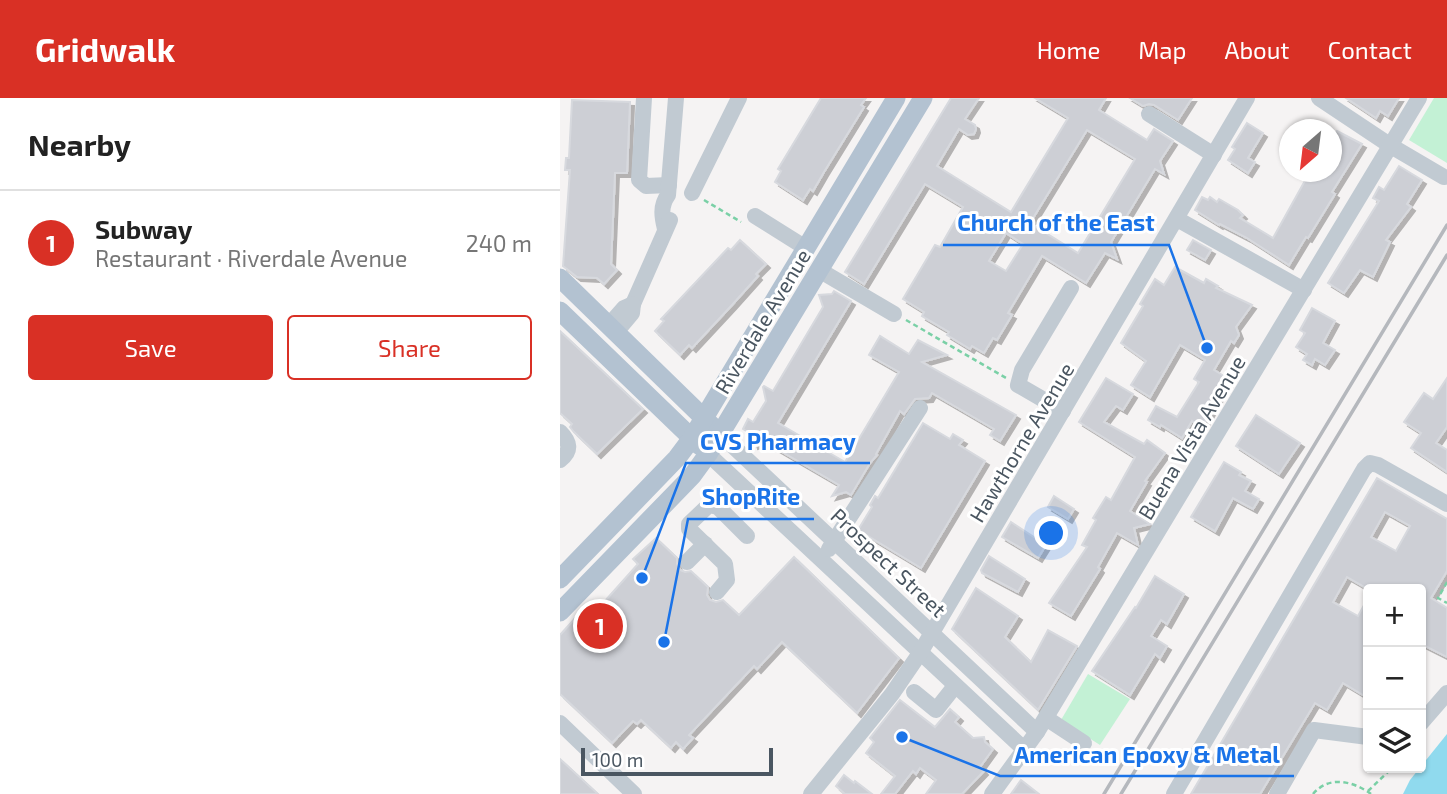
<!DOCTYPE html>
<html lang="en">
<head>
<meta charset="utf-8">
<style>
	body { margin:0; font-family:"Exo 2",sans-serif; background:#f2f2f2; color:#222 }
	.controls { position:absolute; right:21px; bottom:21px; display:grid; overflow:hidden; border-radius:7px; box-shadow:0 2px 5px #0004 }
	.controls button { width:63px; height:63px; display:grid; place-items:center; padding:0; border:0; border-bottom:2px solid #e0e0e0; background:#fff; color:#222; font:35px sans-serif }
	.compass { position:absolute; left:719px; top:21px; width:63px; height:63px; border-radius:50%; background:#fff; box-shadow:0 2px 5px #0004; rotate:208deg }
	.scale { position:absolute; left:21px; bottom:18px; width:192px; box-sizing:border-box; padding-left:7px; border:4px solid #4a5661; border-top:0; font-size:19px; line-height:24px; white-space:nowrap; color:#4a5661; -webkit-text-stroke:5px #fff; paint-order:stroke }
	.you { position:absolute; left:492px; top:436px; width:24px; height:24px; margin:-18px; border:5px solid #fff; border-radius:50%; background:#1a73e8; box-shadow:0 0 0 10px #1a73e833 }
	.badge { display:grid; place-items:center; width:46px; height:46px; border-radius:50%; background:#d93025; color:#fff; font-size:23px; font-weight:700 }
	.pin { position:absolute; translate:-50% -50%; border:4px solid #fff; box-shadow:0 2px 7px #0006 }
	.list { margin:0; padding:0; list-style:none }
	h2 { display:flex; justify-content:space-between; align-items:center; height:91px; margin:0; padding:0 28px; font-size:30px }
	h2 small { font-size:23px; font-weight:400; color:#767676 }
	.list li { display:grid; grid-template-columns:46px 1fr auto; gap:21px; align-items:center; box-sizing:border-box; height:105px; padding:0 28px; border-top:2px solid #e0e0e0 }
	.list b { display:block; font-size:26px; white-space:nowrap }
	.list p { margin:0; font-size:23px; white-space:nowrap; color:#767676 }
	.list em { font-size:23px; font-style:normal; color:#767676 }
	.actions { display:flex; gap:14px; padding:21px 28px }
	.actions a { flex:1; padding:16px 0; border:2px solid #d93025; border-radius:7px; text-align:center; font-size:24px; color:#d93025 }
	.actions .main { background:#d93025; color:#fff }
	.icon { flex:none; width:38px; height:38px; fill:none; stroke:currentColor; stroke-width:2; stroke-linecap:round; stroke-linejoin:round }
	.map { position:relative; flex:none; width:887px; height:696px; overflow:hidden }
	header { display:flex; align-items:center; gap:42px; box-sizing:border-box; height:98px; padding:0 35px; background:#d93025; color:#fff }
	header strong { font-size:33px }
	nav { display:flex; gap:38px; margin-inline-start:auto; font-size:24px }
	main { display:flex }
	aside { flex:1; background:#fff }
	.map>svg:first-child { display:block }
</style>
</head>
<body>
<header>
<strong>Gridwalk</strong>
<nav><a>Home</a><a>Map</a><a>About</a><a>Contact</a></nav>
</header>
<main>
<aside>
<h2>Nearby<small></small></h2>
<ul class="list">
<li><span class="badge">1</span><div><b>Subway</b><p>Restaurant · Riverdale Avenue</p></div><em>240 m</em></li>
</ul>
<div class="actions"><a class="main">Save</a><a>Share</a></div>
</aside>
<div class="map">
<svg width="887" height="696" viewBox="0 0 887 696">
	<defs>
		<filter id="shadow"><feDropShadow dx="4" dy="4" stdDeviation="0" flood-color="#0004"/></filter>
	</defs>
	<rect width="100%" height="100%" fill="#f5f3f3"/>
	<g fill="#c3f1d5">
		<polygon points="874,0 887,0 887,65 849,42"/>
		<polygon points="528,576 570,601 540,647 501,622"/>
	</g>
	<polygon fill="#90daee" points="887,636 887,696 843,696 850,682"/>
	<g fill="#cdcfd5" stroke="#d7d9de" stroke-width="2" fill-rule="evenodd" filter="url(#shadow)">
		<polygon points="261,0 306,0 301,7 304,9 264,74 253,93 250,91 243,102 215,84 221,73 218,71"/>
		<path d="M391,0h28l-14,21 10,6 1,4 -2,5 -6,1 -9,-6 -22,37 74,46 57,-94 -33,-20h71l-7,12 48,30 7,-11 19,12 -13,20 4,13 -9,-5 -44,73 6,17 -12,-6 -19,30 -44,-27 -34,57 4,2 -15,25 -4,-2 -9,15 -12,-7 -2,3 -23,-14 2,-3 -27,-16 2,-4 -21,-13 32,-54 5,2 23,-40 -38,-23 -61,100 -19,-12zM527,32l48,29 -57,94 -48,-30zM446,135l17,11 -17,27 -17,-10z"/>
		<polygon points="570,0 632,0 618,22 594,7 589,6 583,8"/>
		<polygon points="786,0 839,0 828,18 820,13 816,20"/>
		<polygon points="12,2 70,4 67,75 55,75 51,166 57,172 44,186 37,180 17,179 3,168 10,72 5,72 6,60 9,60"/>
		<polygon points="687,25 703,35 688,60 695,64 688,75 668,62 675,51 672,49"/>
		<polygon points="777,33 802,46 772,94 775,96 748,140 746,139 729,167 687,140 660,126 659,127 635,112 642,99 648,102 650,99 657,104 659,101 678,112 683,117 680,120 713,140 747,79 749,80 753,74 772,74 772,42"/>
		<polygon points="839,68 862,82 847,106 851,109 826,142 830,144 813,179 800,172 784,195 768,185 819,103 813,100 819,89 824,92"/>
		<polygon points="180,142 206,166 196,176 198,178 172,207 132,250 129,247 120,257 95,233 104,223 101,221 168,150 171,152"/>
		<polygon points="633,142 651,152 645,162 627,152"/>
		<polygon points="615,169 644,185 646,181 658,188 656,190 692,207 676,229 679,237 674,245 671,243 654,272 669,281 642,329 632,323 622,340 601,327 600,329 588,322 596,308 617,319 639,284 634,281 645,262 620,247 590,299 571,287 586,263 561,245 583,208 580,206 595,181 604,187"/>
		<polygon points="274,193 291,203 218,325 285,364 339,274 309,257 320,238 349,256 358,242 387,257 362,264 456,317 440,343 430,337 434,331 372,295 369,300 355,301 344,316 340,313 316,356 317,357 310,365 291,397 286,394 272,398 279,387 205,344 194,347 191,336 183,331 188,321 193,324 206,303 203,289 204,288 213,293 263,209 259,197 272,196"/>
		<polygon points="752,210 775,223 763,245 775,252 765,267 755,261 752,267 743,262 747,256 736,249 745,235 740,232"/>
		<polygon points="0,233 83,311 37,356 14,334 10,329 12,326 0,315"/>
		<polygon points="546,280 573,296 563,312 556,308 544,324 584,346 587,342 605,355 585,383 587,384 570,413 590,426 574,430 578,447 557,435 538,469 540,471 511,518 489,505 527,449 522,447 536,422 533,420 546,399 551,402 575,359 519,324"/>
		<polygon points="887,280 887,329 876,345 887,352 887,374 851,350 861,335 844,324 864,295 873,301"/>
		<polygon points="696,317 740,345 719,376 676,348"/>
		<polygon points="363,325 390,341 393,336 403,342 399,347 425,363 361,470 298,432 312,409 310,407 315,398 318,400"/>
		<polygon points="664,364 681,374 679,377 691,383 685,393 699,401 693,411 673,400 655,433 631,419"/>
		<path d="M817,380l70,41v52l-16,27 16,10v49l-26,-13v-55h-53l-21,-12 -14,25 25,14 10,-18v100l-25,-15 -16,27 -12,-7 -55,91h-69zM825,414l25,14 -14,25 -25,-14z"/>
		<polygon points="494,398 514,411 508,421 488,409"/>
		<polygon points="451,424 486,447 478,460 442,439"/>
		<polygon points="96,440 117,460 117,466 120,472 125,474 131,473 148,489 147,497 150,502 156,504 163,502 179,517 234,459 339,560 297,615 222,544 197,571 194,568 129,637 133,640 123,651 116,644 111,650 81,622 77,626 73,623 52,645 0,596 0,537 28,506 36,513 78,466 73,461"/>
		<polygon points="429,458 465,481 458,494 422,475 421,472"/>
		<polygon points="595,478 624,496 607,526 601,522 591,538 607,548 600,560 595,556 570,597 532,573 575,509 576,510"/>
		<polygon points="416,490 458,518 445,539 471,564 488,532 517,548 478,612 392,531"/>
		<polygon points="340,602 375,629 390,611 399,619 395,624 413,640 424,639 425,644 433,651 420,669 424,673 402,696 366,696 376,682 360,670 356,676 353,673 335,696 321,696 335,678 306,655 314,644 310,640"/>
		<polygon points="0,661 38,696 0,696"/>
		<polygon points="284,677 294,685 295,683 312,696 285,696 276,688"/>
		<polygon points="461,682 479,696 451,696"/>
	</g>
	<g fill="none" stroke-linecap="round" stroke-linejoin="round">
		<g stroke="#7ad0a6" stroke-width="2.5" stroke-dasharray="5 3.5" stroke-linecap="butt">
			<polyline points="144,102 181,124"/>
			<polyline points="346,222 446,280"/>
			<polyline points="887,484 878,500 887,505"/>
			<polyline points="808,693 832,670"/>
			<path d="M753,696c16,-19 40,-13 58,0"/>
		</g>
		<g stroke="#c1cad2" stroke-width="16">
			<polyline points="84,0 79,82 86,88 109,87"/>
			<polyline points="759,0 831,48 884,79"/>
			<polyline points="589,16 654,57"/>
			<polyline points="132,95 179,0"/>
			<polyline points="195,118 246,150"/>
			<polyline points="617,121 744,192"/>
			<path d="M105,131c-3,-12 -5,-23 3,-34l8,-97"/>
			<polyline points="259,172 334,216"/>
			<polyline points="73,206 110,122"/>
			<polyline points="49,227 64,210 73,206 72,215 56,234"/>
			<polyline points="503,313 458,287 462,272 511,190"/>
			<path d="M0,334c10,10 12,19 0,28"/>
			<polyline points="160,336 477,634"/>
			<polyline points="148,356 465,652"/>
			<polyline points="269,451 360,310"/>
			<polyline points="127,464 145,446"/>
			<polyline points="157,494 167,482 165,466 129,431 129,426 149,407 158,409 187,438"/>
			<polyline points="354,594 376,612 395,588"/>
			<polyline points="486,620 524,645"/>
			<polyline points="0,625 74,696"/>
			<polyline points="861,625 887,595"/>
			<polyline points="251,696 332,596 360,555 687,0"/>
			<polyline points="432,696 477,634 859,0"/>
			<polyline points="614,696 804,371 810,365 818,367 887,406"/>
			<polyline points="717,696 754,632 808,639"/>
		</g>
		<g stroke="#b3c2d1" stroke-width="19">
			<polyline points="0,180 152,328"/>
			<polyline points="0,213 140,348"/>
			<polyline points="0,481 117,360 132,340 336,0"/>
			<polyline points="0,514 132,378 148,356 363,0"/>
		</g>
		<g stroke="#b5b8bd" stroke-width="3.5">
			<polyline points="544,696 887,127"/>
			<polyline points="561,696 887,157"/>
		</g>
	</g>
	<g text-anchor="middle" dominant-baseline="central" stroke-width="6" stroke-linejoin="round" paint-order="stroke">
		<g font-size="21" fill="#4a5661" stroke="#fff">
			<text transform="translate(202 223) rotate(-59)">Riverdale Avenue</text>
			<text transform="translate(631 339) rotate(-59)">Buena Vista Avenue</text>
			<text transform="translate(461 344) rotate(-59)">Hawthorne Avenue</text>
			<text transform="translate(329 464) rotate(43)">Prospect Street</text>
		</g>
	</g>
	<path fill="none" stroke="#1a73e8" stroke-width="2.5" d="M647 250L609 147H383M82 480L126 365H310M104 544L128 421H254M342 639L440 678H734"/>
	<g fill="#1a73e8" stroke="#fff" stroke-width="2.5">
		<circle cx="647" cy="250" r="7"/>
		<circle cx="82" cy="480" r="7"/>
		<circle cx="104" cy="544" r="7"/>
		<circle cx="342" cy="639" r="7"/>
	</g>
	<g font-size="23" text-anchor="middle" font-weight="bold" fill="#1a73e8" stroke="#fff" stroke-width="6" stroke-linejoin="round" paint-order="stroke">
		<text x="496" y="133">Church of the East</text>
		<text x="218" y="352">CVS Pharmacy</text>
		<text x="191" y="407">ShopRite</text>
		<text x="587" y="665">American Epoxy &amp; Metal</text>
	</g>
</svg>
<div class="controls">
<button>+</button>
<button>−</button>
<button><svg class="icon" aria-label="layers" viewBox="0 0 24 24"><path d="M12 4l9 5-9 5-9-5zM3 14l9 5 9-5"/></svg></button>
</div>
<svg class="compass" viewBox="-18 -18 36 36"><path d="M0-13l5 13h-10z" fill="#e53935"/><path d="M0 13l5-13h-10z" fill="#767676"/></svg>
<div class="scale">100 m</div>
<div class="you"></div>
<div class="pin badge" style="left:40px;top:528px">1</div>
</div>
</main>
</body>
</html>
